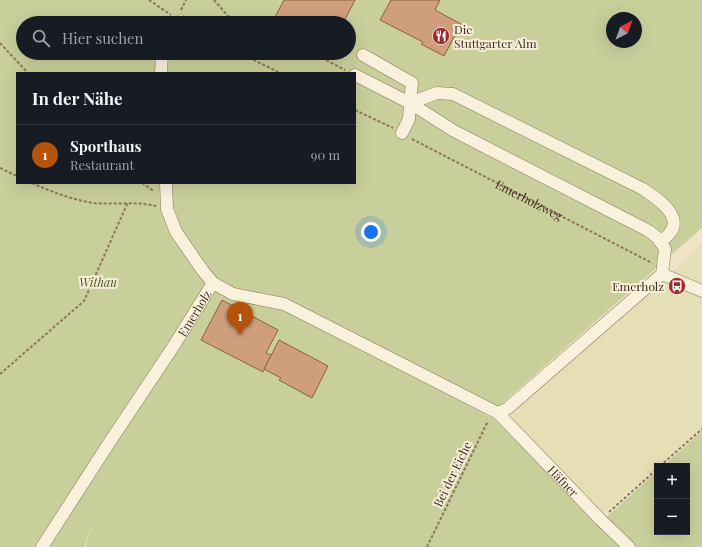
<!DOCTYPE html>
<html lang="de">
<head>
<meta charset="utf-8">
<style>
	body { margin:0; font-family:"Playfair Display",serif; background:#20242c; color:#f1f3f6 }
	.controls { position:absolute; right:12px; bottom:12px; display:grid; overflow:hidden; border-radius:0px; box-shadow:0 4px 16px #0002 }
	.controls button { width:36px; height:36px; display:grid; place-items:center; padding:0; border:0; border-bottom:1px solid #363941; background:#171b24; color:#f1f3f6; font:20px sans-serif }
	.compass { position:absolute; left:606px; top:12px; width:36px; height:36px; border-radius:50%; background:#171b24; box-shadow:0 4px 16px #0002; rotate:41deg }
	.you { position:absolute; left:371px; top:232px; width:14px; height:14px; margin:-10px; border:3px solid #fff; border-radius:50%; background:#1a73e8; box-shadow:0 0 0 6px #1a73e833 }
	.badge { display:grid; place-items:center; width:26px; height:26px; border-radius:50%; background:#b45309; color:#fff; font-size:13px; font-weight:700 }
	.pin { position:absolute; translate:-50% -33px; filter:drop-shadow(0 1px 2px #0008) }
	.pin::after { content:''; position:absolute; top:21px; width:14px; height:12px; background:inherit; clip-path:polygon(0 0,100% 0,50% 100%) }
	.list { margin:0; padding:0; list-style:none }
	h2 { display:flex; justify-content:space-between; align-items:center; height:52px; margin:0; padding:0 16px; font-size:17px }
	h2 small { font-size:13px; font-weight:400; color:#9ea1a6 }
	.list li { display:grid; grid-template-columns:26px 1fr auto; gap:12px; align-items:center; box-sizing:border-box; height:60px; padding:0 16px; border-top:1px solid #363941 }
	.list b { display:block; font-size:15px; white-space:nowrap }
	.list p { margin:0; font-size:13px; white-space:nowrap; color:#9ea1a6 }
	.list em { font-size:13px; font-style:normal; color:#9ea1a6 }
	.icon { flex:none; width:22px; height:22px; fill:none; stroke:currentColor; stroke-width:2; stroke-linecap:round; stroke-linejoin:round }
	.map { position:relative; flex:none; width:702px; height:547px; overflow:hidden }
	.search { position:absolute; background:#171b24; box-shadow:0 4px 16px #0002; left:16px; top:16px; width:340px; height:44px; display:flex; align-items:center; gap:10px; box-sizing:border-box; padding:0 14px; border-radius:22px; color:#9ea1a6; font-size:15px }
	.panel { position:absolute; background:#171b24; box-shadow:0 4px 16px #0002; left:16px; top:72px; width:340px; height:112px; border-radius:0px }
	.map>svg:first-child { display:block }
</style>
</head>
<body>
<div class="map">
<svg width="702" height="547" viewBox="0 0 702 547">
	<rect width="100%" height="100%" fill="#f0e4c8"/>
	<polygon fill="#e6deb5" points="702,243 702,428 600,516 507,416 671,274"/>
	<path fill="#c9cf9b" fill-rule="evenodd" d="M0,0h702v228l-205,180 -136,-59 133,70 106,104 57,-52v61h30v-66h-24l39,-35v116h-617l9,-27 -10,27h-84zM612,18h24v24h-24zM23,23h326v30h-326zM17,73h338v110h-338z"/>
	<g fill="#cf9f7d" stroke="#8d5f41">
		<polygon points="284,0 355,0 343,23 277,23 273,21"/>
		<polygon points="391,0 440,0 435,10 461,24 444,56 421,44 423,42 380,20"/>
		<polygon points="222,300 278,330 266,353 271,355 263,372 201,340"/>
		<polygon points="279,340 328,366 312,398 279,380 281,378 264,369"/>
	</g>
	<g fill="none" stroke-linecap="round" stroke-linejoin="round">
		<defs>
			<g id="minor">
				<polyline points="179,23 181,21"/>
				<polyline points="363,55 412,83 410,103"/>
				<polyline points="161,73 162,53"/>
				<polyline points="355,75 410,103 409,119 402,133"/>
				<polyline points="410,103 454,131 649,231 659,239 665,249 662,274 654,281 508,408 498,413"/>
				<path d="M410,103l27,-10 16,1 190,95c19,13 48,32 17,53"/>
				<path id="s2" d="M166,183l1,26 9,23 27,39 10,12 20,11 51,10 214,109 102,106 29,28"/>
				<polyline points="662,274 702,291"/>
				<path id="s3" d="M42,547l67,-104 64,-96 40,-64"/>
			</g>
		</defs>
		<use href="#minor" stroke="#8d765c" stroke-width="13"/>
		<g stroke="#8d765c" stroke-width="2" stroke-dasharray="3 2" stroke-linecap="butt">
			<polyline points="149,0 171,15"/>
			<polyline points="214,0 228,16 241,23"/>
			<polyline points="181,10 186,0"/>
			<polyline points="0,43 28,73"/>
			<polyline points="240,53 280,73"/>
			<polyline points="313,53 345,70"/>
			<polyline points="355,110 393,128"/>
			<path id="s1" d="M412,139l240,124"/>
			<polyline points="0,168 17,176"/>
			<path d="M32,183c20,9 41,17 62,20 21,2 41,-2 62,3"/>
			<polyline points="142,183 154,191"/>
			<polyline points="0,374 84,301 128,202"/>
			<polyline points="660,466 702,429"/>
			<polyline points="609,512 657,469"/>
			<polyline points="427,547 488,421"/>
		</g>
		<use href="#minor" stroke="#faf1dc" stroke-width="12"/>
	</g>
	<defs>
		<symbol id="restaurant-disc" viewBox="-11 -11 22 22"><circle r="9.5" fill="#9e2a2b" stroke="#f7eed8"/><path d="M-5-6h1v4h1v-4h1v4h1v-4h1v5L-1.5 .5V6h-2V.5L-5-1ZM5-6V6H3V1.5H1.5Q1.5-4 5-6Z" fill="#fff"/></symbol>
		<symbol id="bus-disc" viewBox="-11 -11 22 22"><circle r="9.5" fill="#9e2a2b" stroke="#f7eed8"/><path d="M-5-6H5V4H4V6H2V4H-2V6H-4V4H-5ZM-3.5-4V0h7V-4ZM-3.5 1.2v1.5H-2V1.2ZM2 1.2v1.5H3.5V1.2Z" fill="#fff"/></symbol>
	</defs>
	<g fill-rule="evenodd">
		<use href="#restaurant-disc" x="431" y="26" width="20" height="20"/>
		<use href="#bus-disc" x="667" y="276" width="20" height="20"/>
	</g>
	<g text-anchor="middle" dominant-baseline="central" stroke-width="4" stroke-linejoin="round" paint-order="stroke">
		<g font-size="12" fill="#3d2e20" stroke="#f7eed8" text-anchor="start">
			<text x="454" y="29">Die<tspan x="454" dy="14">Stuttgarter Alm</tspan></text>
			<text x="664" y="286" text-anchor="end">Emerholz</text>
		</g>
		<g font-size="12" fill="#3d2e20" stroke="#f7eed8">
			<text stroke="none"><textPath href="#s1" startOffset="132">Emerholzweg</textPath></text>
			<text stroke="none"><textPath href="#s3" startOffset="279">Emerholz</textPath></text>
			<text transform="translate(452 474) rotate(-64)">Bei der Eiche</text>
			<text stroke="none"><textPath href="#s2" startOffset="523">Häfner</textPath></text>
		</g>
		<g font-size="12" font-style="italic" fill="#4d5a26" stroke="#f7eed8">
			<text x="98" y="282">Withau</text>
		</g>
	</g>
</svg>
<div class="controls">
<button>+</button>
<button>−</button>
</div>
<svg class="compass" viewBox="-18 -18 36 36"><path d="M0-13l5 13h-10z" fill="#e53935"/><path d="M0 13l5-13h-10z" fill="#9ea1a6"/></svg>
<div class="you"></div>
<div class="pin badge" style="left:240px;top:335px">1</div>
<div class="search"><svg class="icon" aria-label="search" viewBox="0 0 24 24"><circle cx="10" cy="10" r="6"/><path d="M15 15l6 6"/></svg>Hier suchen</div>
<section class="panel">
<h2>In der Nähe<small></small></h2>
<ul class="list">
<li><span class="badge">1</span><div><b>Sporthaus</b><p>Restaurant</p></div><em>90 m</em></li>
</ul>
</section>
</div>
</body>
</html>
